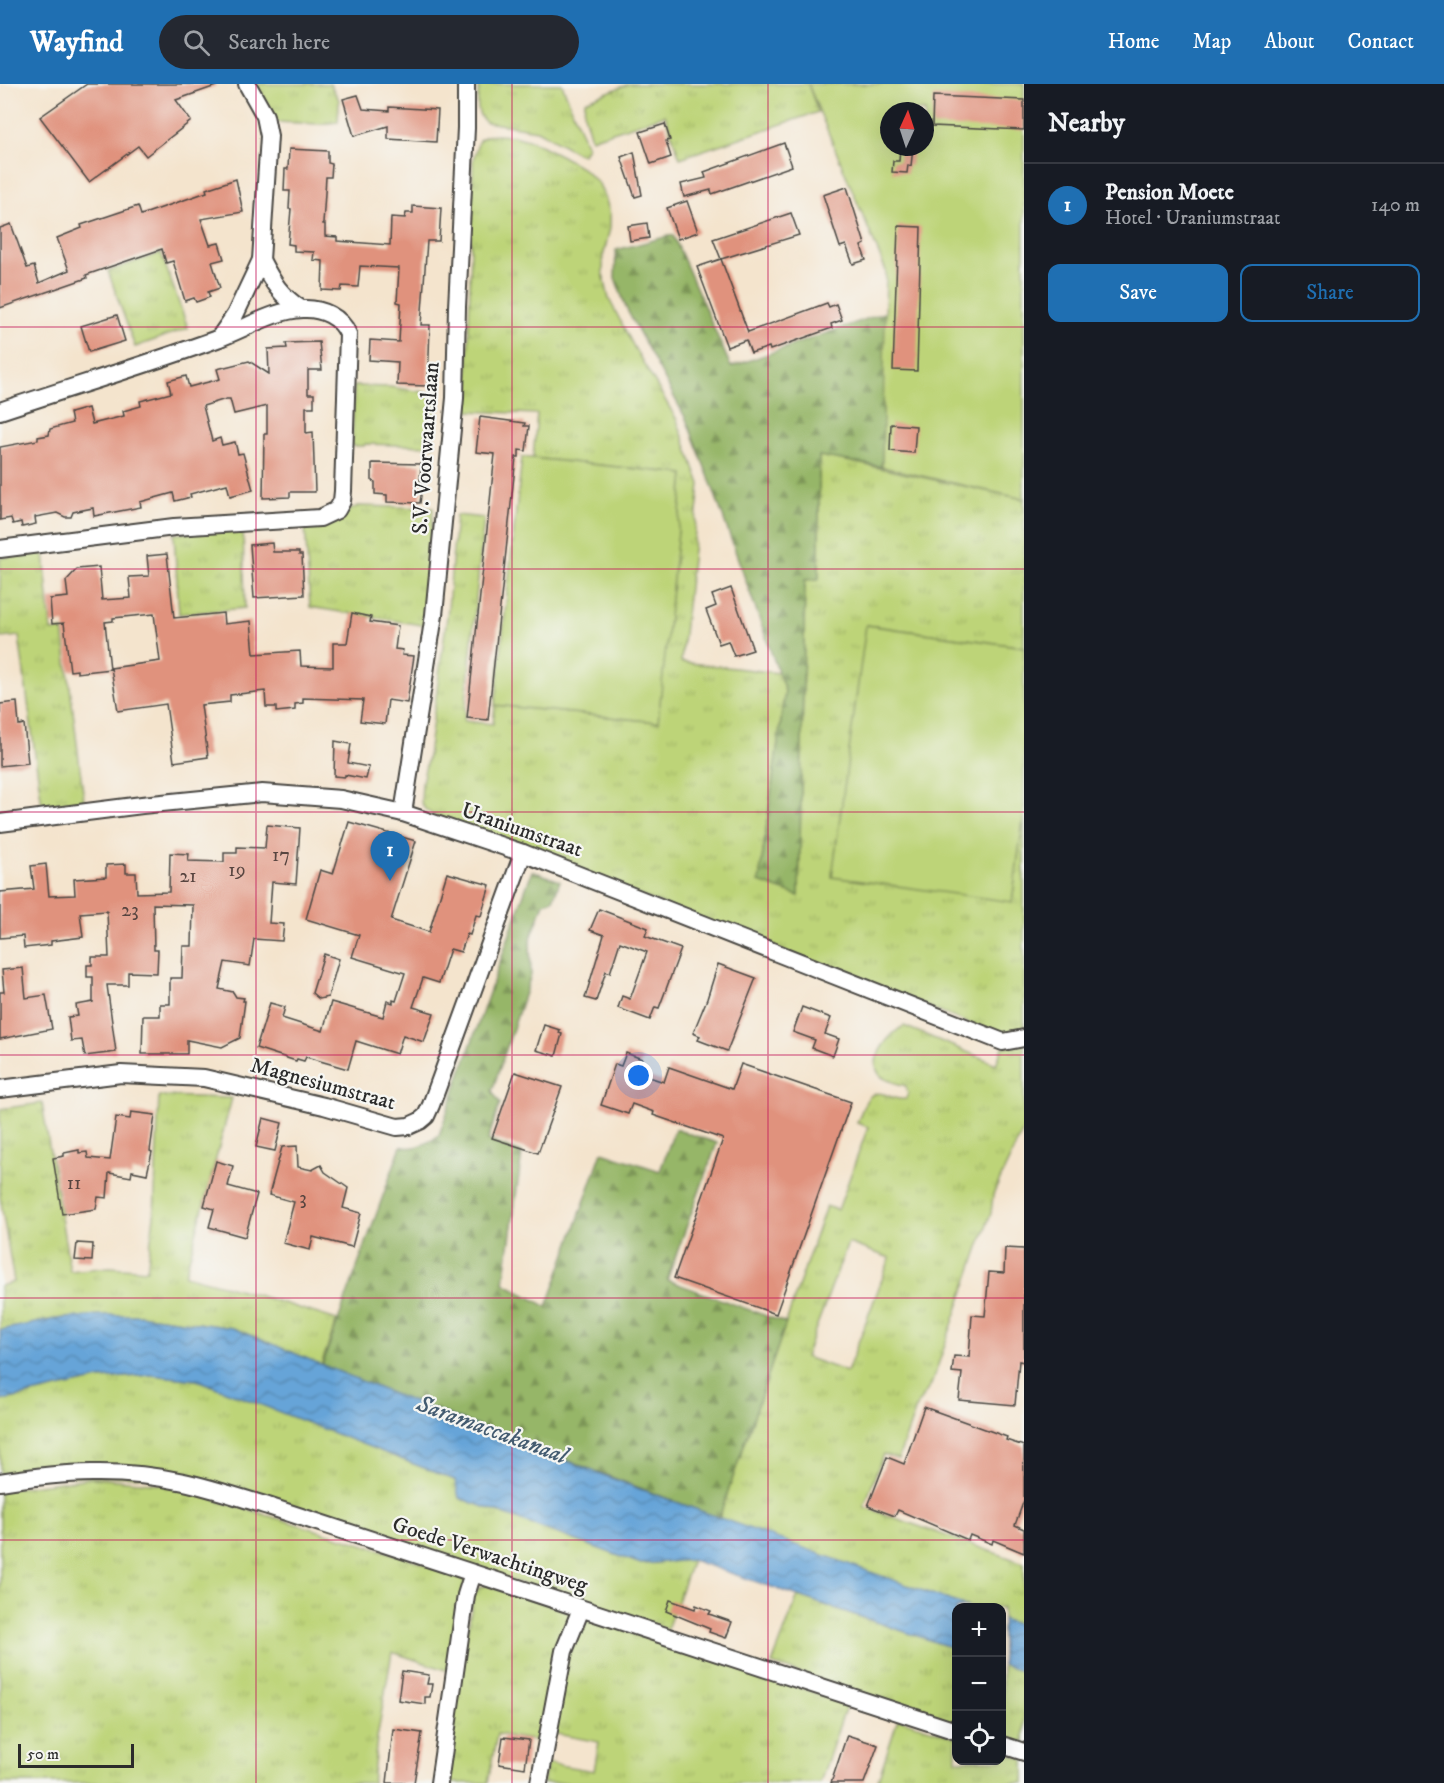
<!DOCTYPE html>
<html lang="en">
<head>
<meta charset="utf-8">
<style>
	body { margin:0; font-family:"IM FELL DW Pica",serif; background:#242831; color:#f1f3f6 }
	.controls { position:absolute; right:18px; bottom:18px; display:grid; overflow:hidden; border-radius:12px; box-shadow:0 6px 24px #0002 }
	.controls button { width:54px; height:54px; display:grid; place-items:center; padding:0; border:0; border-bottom:2px solid #363941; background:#171b24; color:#f1f3f6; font:30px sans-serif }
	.compass { position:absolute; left:880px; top:18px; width:54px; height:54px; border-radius:50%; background:#171b24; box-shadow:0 6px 24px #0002; rotate:3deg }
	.scale { position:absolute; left:18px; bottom:15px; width:116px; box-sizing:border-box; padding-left:6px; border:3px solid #2b2b2b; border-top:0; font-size:16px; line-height:21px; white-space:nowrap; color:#2b2b2b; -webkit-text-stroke:4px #f6f6f2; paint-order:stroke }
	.you { position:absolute; left:639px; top:992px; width:21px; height:21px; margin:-15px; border:4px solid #fff; border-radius:50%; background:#1a73e8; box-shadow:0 0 0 9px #1a73e833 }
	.badge { display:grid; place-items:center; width:39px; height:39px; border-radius:50%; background:#1f6fb2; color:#fff; font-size:20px; font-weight:700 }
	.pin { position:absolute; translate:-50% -50px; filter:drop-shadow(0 2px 3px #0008) }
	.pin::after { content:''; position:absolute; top:32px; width:21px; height:18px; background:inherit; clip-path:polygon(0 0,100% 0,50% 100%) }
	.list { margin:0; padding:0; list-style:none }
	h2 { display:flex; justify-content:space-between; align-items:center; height:78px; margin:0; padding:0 24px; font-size:26px }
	h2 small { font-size:20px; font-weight:400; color:#9ea1a6 }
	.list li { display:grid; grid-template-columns:39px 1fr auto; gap:18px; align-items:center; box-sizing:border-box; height:84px; padding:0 24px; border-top:2px solid #363941 }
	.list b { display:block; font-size:22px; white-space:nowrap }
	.list p { margin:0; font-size:20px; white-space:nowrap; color:#9ea1a6 }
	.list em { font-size:20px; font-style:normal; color:#9ea1a6 }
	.actions { display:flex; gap:12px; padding:18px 24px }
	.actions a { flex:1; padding:14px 0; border:2px solid #1f6fb2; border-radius:12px; text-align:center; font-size:21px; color:#1f6fb2 }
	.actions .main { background:#1f6fb2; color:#fff }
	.icon { flex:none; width:33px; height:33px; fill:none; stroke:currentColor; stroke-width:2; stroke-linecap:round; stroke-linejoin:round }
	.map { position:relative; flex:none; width:1024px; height:1699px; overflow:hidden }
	header { display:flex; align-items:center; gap:36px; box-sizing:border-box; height:84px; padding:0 30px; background:#1f6fb2; color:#fff }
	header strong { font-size:28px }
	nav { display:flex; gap:33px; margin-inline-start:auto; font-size:21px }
	.search { width:420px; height:54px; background:#242831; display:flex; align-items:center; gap:15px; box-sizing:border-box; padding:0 21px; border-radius:33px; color:#9ea1a6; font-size:22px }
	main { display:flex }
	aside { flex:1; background:#171b24 }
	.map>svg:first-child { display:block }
</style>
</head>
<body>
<header>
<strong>Wayfind</strong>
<div class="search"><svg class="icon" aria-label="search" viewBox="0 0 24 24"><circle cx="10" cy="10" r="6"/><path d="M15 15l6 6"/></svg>Search here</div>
<nav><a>Home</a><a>Map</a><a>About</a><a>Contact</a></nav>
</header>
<main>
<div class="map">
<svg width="1024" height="1699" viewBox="0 0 1024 1699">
	<defs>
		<pattern id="grass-tufts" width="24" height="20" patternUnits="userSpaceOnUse" patternTransform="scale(1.5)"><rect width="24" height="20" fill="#bdd478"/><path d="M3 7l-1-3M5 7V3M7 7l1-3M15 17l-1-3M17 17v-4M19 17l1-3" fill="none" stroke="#a3b668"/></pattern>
		<pattern id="forest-firs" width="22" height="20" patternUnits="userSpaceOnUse" patternTransform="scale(1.5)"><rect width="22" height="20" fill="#96b668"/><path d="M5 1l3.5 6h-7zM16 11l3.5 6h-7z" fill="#7b9456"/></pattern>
		<pattern id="water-waves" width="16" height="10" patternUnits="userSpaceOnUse" patternTransform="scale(1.5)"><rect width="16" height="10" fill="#66a4d8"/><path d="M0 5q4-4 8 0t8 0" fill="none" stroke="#5486af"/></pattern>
	</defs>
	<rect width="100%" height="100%" fill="#f6f6f2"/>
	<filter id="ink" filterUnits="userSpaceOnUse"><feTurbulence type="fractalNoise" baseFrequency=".0167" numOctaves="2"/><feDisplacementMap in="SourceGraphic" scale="12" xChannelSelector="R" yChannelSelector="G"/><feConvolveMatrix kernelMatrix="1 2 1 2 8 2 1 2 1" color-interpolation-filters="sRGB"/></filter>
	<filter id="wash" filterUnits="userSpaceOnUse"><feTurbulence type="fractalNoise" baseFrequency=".008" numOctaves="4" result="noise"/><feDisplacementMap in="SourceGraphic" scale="24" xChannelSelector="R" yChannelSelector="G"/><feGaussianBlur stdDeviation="1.35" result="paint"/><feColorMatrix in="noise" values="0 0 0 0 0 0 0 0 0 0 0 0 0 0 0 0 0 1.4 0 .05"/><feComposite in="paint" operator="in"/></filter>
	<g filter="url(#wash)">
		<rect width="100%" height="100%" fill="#f4e4cd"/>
		<g fill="url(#grass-tufts)" stroke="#748052" stroke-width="1.5" fill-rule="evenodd">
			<polygon points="256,0 330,0 339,16 338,38 319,40 277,38"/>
			<path d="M479,0h83l25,63 -4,7h-4l-42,-24 -51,-8c-12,-8 -8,-25 -7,-38z"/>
			<polygon points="629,0 808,0 818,28 680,74 665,31 591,55 584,30 585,17"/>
			<polygon points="494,51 513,52 532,57 562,72 581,83 599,100 606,116 610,130 610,144 603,173 603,189 609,215 635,265 677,336 700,400 681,578 779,589 785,607 759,798 799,812 805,496 819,494 819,371 1024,415 1024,563 867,541 1012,818 1024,729 1024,946 1008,950 991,948 433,731 425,725 421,718 422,698 428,672 448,525 456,431 484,434 464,637 493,640 495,621 657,638 684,390 533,374 537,330 467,327 473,75 479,56 486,52"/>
			<polygon points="161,169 188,244 135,263 108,187"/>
			<polygon points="354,302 390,303 436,310 433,362 365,360 364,362 352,362"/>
			<polygon points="358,422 433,424 427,542 310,523 305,441 333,435"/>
			<polygon points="243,445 245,524 179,530 174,450"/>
			<polygon points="44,468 51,547 63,546 84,716 42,722 19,552 1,554 0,552 0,474"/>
			<path d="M904,942l92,38 7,-17 21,-2v83l-31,67 -2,18 -60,172 -13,18 -20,56 -15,-5 -19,53 160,56v64l-22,-8v-11l-34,-1 -249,-89 107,-312 12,4 30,-83 -11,-4c7,-16 9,-36 30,-28 7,3 12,5 19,4l2,-6 -2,-7c-7,-2 -22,-5 -27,-12 -11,-16 12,-42 25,-48zM848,1159l42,15 -43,114 -42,-15z"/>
			<polygon points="159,1012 232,1014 185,1191 241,1206 337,1236 321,1281 233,1244 139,1231 100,1231 55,1235 0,1246 0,1202 14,1198 0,1113 0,1025 42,1019 70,1187 110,1183 147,1186 154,1132"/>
			<polygon points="151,1291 197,1296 455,1396 459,1414 641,1480 692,1476 667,1545 185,1393 0,1392 0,1317 99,1295"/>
			<polygon points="92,1394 164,1400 408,1474 465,1495 452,1588 392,1568 377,1654 372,1699 0,1699 0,1406"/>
			<polygon points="486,1501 572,1528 544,1658 497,1650 488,1699 441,1699 474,1509 479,1504"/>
			<polygon points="798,1512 956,1565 956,1641 772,1580"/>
			<polygon points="584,1533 847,1619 820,1699 543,1699 547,1679 594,1687 599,1658 551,1649 564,1580"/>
			<polygon points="1002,1581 1024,1588 1024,1663 1002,1655"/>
			<polygon points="898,1635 956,1653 956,1676 1002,1676 1002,1668 1024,1675 1024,1699 877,1699"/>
		</g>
		<g fill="url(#forest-firs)" stroke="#60704a" stroke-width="1.5">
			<polygon points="673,151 731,283 886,228 882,383 819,372 819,495 805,496 799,812 759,798 785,607 711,399 686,335 627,226 615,194 616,166"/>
			<path d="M532,787l28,10 -7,19 -9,3 -14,38 1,34 -39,116 8,12 -12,37 34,13 -18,130 43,24 55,-155 58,19 15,-42 42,14 -50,137 119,43 -67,195 -331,-126 -66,-27 79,-219c12,5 28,-3 38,-11z"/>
		</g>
		<g fill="#bdd478" stroke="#748052" stroke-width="1.5" fill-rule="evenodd">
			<path d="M808,0h216v415l-142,-32 4,-196zM889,27h36v36h-36z"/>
			<polygon points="522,373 684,390 658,638 495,621"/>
			<polygon points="866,541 1024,563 1024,729 1012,818 832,793"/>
		</g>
		<g fill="url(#water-waves)" stroke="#486882" stroke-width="1.5">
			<polygon points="100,1231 139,1231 233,1244 388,1308 637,1404 968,1523 956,1524 956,1565 692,1476 641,1480 459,1414 455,1396 197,1296 151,1291 99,1295 0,1317 0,1246 55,1235"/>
			<polygon points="1002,1535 1024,1543 1024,1588 1002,1581"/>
		</g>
		<g id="blocks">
			<g fill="#e0927d">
				<polygon points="87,0 216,0 216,2 176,16 191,37 146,72 138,62 89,98 40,33"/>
				<polygon points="358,11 363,25 389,27 389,23 438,26 436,58 388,55 388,42 354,52 343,15"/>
				<polygon points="933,12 1024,16 1024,46 932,42"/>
				<polygon points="665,40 670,56 666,57 671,73 651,80 640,48"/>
				<polygon points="784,59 792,82 712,110 711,106 684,113 681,100 706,94 704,88"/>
				<polygon points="900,63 913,63 911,82 908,81 907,89 892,88 893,77 899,77"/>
				<polygon points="289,65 328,67 328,79 332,80 331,93 326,93 323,140 325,140 325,152 337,153 337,157 390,161 391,133 405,134 406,129 413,129 413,122 441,124 439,157 427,157 421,241 430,241 428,302 397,301 398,278 369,276 370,256 399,258 401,219 397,218 399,184 360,182 358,203 342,202 341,207 322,206 323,177 313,176 314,168 294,167 294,161 288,160 291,125 289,125 290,107 284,107 285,85 288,85"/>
				<polygon points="634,68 642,111 635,113 621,73"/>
				<polygon points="236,95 243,128 201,135 210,161 219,159 224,175 212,178 220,204 208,208 210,213 196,218 194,214 185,217 173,177 166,179 162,165 86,191 87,194 0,224 0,144 11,140 27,184 34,182 39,199 69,186 57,154 82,144 81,141 138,122 141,131 207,108 206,105"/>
				<polygon points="847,103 865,160 861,162 866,176 853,180 846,161 840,163 823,111"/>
				<polygon points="687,117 698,148 678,155 667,124"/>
				<polygon points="791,129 799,151 721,175 713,155"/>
				<polygon points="647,139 649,154 630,157 628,142"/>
				<polygon points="898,142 921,143 917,287 893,286"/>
				<polygon points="721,175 748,248 827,219 829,223 836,220 842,236 831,240 832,244 770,266 769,263 751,269 746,256 727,263 697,183"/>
				<polygon points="117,231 125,257 89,268 81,242"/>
				<polygon points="319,258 322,286 308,286 308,310 314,310 314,323 306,323 306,349 313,348 315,408 290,408 290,413 263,414 264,350 267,350 267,322 234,330 230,315 226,315 203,322 212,357 220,354 222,361 235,358 238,370 243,369 253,406 230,412 227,400 190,410 191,413 175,417 173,409 140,418 141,423 94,432 93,424 73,428 71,433 65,433 57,429 35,433 36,440 22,443 21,438 13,440 11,434 0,436 0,363 38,356 38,353 49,351 50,345 72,339 70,329 88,324 92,340 124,332 123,327 141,322 140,317 171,309 168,297 186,292 189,303 220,295 217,285 249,277 269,290 268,265 287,264 286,259"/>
				<polygon points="480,333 525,339 524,342 529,342 526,367 519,366 519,373 516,373 488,636 467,634 495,370 476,368"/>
				<polygon points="891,340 916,342 914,369 890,367"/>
				<polygon points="372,379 421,380 420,397 423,397 420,419 387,418 387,411 375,410 375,398 372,397"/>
				<polygon points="272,459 273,468 299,468 299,471 302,471 304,511 254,514 250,461"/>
				<polygon points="167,470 174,534 223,529 224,540 251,537 254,570 300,567 301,582 333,583 333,559 347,559 352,529 371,533 370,538 398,542 395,565 403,566 402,571 414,572 407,619 388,616 385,640 360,637 363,616 303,614 303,619 295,620 295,626 276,628 276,623 266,623 265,607 230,611 230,618 201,621 208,673 174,678 166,620 118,627 111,584 160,577 154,530 113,534 113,537 105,538 110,585 77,589 77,586 70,587 64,539 52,540 50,515 68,513 66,497 77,485 99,483 102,516 131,514 129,493 149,492 147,472"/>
				<polygon points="731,504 753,566 734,572 728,557 719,560 706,526 716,522 712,511"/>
				<polygon points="17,618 19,641 24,640 28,679 0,682 0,620"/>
				<polygon points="335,657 351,660 348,679 369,683 366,695 345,691 345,693 334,692"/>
				<polygon points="349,738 416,757 391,836 429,848 447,789 490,801 481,832 476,831 470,851 467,850 461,868 450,865 439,899 423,894 413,923 434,929 424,958 403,951 397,970 356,957 348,985 306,973 304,977 297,975 296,977 256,964 270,919 285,923 282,934 323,947 331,918 383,933 387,917 393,919 393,916 396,917 405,889 352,873 359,851 306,835 320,786 333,790"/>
				<polygon points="267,741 300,744 296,800 272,798 269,839 284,840 282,857 254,855 250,882 225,878 219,905 233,908 236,913 244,914 243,917 245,917 240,954 222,963 187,956 187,970 142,970 143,932 160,932 160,920 170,920 170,894 182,894 183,862 192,862 193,821 153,820 154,866 158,866 157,889 128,888 128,901 107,901 116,968 85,972 82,956 71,957 68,933 78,932 76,921 93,918 93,893 87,893 87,881 92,881 92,873 109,873 107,827 80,829 83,853 51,857 51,861 24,864 23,852 0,854 0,808 34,805 31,782 46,780 49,812 75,811 74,795 106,793 106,781 126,780 126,789 136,789 137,809 169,808 170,769 189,770 188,777 224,778 224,769 237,769 237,763 265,764"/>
				<polygon points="599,825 648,844 645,852 681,865 659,924 655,923 650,936 618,924 622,912 630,915 647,868 620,858 610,889 606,887 596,917 585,914 604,851 590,846"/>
				<polygon points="324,870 339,875 328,913 319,915 312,909"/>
				<polygon points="718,880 756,894 727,967 698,956 700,952 693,949 707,915"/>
				<polygon points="23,884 26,914 46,911 52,945 0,955 0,908 4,908 2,886"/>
				<polygon points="802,923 831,934 825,950 839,955 833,972 812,964 815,956 793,948"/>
				<polygon points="544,941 560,946 559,949 562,950 556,972 536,966"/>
				<polygon points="626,969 642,975 637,989 664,998 669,983 732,1005 741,980 851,1018 776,1230 674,1194 723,1055 653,1031 654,1028 632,1020 628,1030 601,1021 615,980 621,982"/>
				<polygon points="515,988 562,1003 538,1069 492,1054"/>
				<polygon points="131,1028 155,1031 150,1067 152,1068 147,1090 132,1087 131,1093 109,1089 107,1114 98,1113 96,1125 62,1130 53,1074 64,1072 64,1069 79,1066 79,1069 87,1068 88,1074 110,1076 116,1033 130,1035"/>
				<polygon points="263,1034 282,1039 275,1067 256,1063"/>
				<polygon points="297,1062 298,1083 312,1086 321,1081 325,1088 348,1104 343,1124 361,1129 352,1163 313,1153 310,1166 283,1159 294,1118 269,1111 282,1063"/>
				<polygon points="216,1077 233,1082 228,1102 257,1110 245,1153 209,1143 214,1125 204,1122"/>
				<polygon points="77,1159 93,1160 92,1177 75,1176"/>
				<polygon points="1005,1164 1024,1165 1024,1278 1019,1277 1015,1321 959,1316 962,1289 952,1288 954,1272 969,1273 972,1231 985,1232 989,1188 1004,1189"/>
				<polygon points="924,1323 1007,1353 1006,1356 1024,1362 1024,1416 1015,1441 1024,1445 1024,1469 993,1456 992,1460 970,1451 968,1456 898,1426 895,1432 868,1422 887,1373 904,1380"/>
				<polygon points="670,1516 695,1525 696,1521 711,1527 709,1530 732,1538 726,1554 709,1548 710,1545 666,1527"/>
				<polygon points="402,1587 429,1591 427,1600 432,1600 430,1613 425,1613 425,1620 398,1616"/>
				<polygon points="393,1645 422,1649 414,1699 387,1699"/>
				<polygon points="847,1651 878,1661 864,1699 831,1699"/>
				<polygon points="503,1653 529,1656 525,1684 499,1680"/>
			</g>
		</g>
	</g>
	<g filter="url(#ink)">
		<use href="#blocks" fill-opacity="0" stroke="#494743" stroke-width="1.5"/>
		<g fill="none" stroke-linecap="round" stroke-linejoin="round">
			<defs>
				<g id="minor">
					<path d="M261,176c12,23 19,35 40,49"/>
					<polyline points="219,254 235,231 261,176 269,52 265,32 247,0"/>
					<path d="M0,327c72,-24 146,-46 217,-72 28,-10 57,-29 86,-30 19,-1 38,8 45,25l-5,157 -1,10 -5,9 -17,8 -146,9 -174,22"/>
					<polyline points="403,729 434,531 455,314 457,223 466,44 466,0"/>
					<polyline points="0,739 142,721 262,709 341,715 403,729 523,769 1003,958 1024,954"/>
					<polyline points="0,1005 121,990 204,994 324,1022 397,1043 409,1042 420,1037 426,1032 431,1021 523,769"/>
					<path d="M0,1398c64,-10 120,-14 184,0 28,6 57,16 84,24l688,225"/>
					<polyline points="1002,1661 1024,1668"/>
					<polyline points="439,1699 466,1511 473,1489"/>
					<polyline points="539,1699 564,1567 581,1525"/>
				</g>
			</defs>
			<use href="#minor" stroke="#494743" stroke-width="20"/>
			<use href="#minor" stroke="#fff" stroke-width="16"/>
		</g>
	</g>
	<path fill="none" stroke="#c2185b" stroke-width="1.5" stroke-opacity="0.55" d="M256,0v1699M512,0v1699M768,0v1699M0,243h1024M0,485h1024M0,728h1024M0,971h1024M0,1214h1024M0,1456h1024"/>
	<g text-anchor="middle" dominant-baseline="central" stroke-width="4.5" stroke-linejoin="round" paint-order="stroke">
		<g font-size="20" fill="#584540">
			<text x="281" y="771">17</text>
			<text x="237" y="786">19</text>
			<text x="188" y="792">21</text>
			<text x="130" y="826">23</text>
			<text x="74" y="1099">11</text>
			<text x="303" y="1114">3</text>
		</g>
		<g font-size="22" fill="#2b2b2b" stroke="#f6f6f2">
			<text transform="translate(426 364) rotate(-86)">S.V. Voorwaartslaan</text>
			<text transform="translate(522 746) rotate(19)">Uraniumstraat</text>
			<text transform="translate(323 1000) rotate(15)">Magnesiumstraat</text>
			<text transform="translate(490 1471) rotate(18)">Goede Verwachtingweg</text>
		</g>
		<g font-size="24" font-style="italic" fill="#435b70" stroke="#f6f6f2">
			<text transform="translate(492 1346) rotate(20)">Saramaccakanaal</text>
		</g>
	</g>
</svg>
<div class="controls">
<button>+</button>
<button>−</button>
<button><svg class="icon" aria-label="locate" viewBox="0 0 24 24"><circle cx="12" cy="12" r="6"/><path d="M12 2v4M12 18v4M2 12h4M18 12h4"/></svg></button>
</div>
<svg class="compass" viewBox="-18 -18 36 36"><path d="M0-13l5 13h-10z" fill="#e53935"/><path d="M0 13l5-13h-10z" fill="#9ea1a6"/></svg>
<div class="scale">50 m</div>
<div class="you"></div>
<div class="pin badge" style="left:390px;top:797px">1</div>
</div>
<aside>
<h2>Nearby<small></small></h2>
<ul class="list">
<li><span class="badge">1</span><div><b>Pension Moete</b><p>Hotel · Uraniumstraat</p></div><em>140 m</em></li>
</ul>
<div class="actions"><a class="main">Save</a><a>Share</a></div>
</aside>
</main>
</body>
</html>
